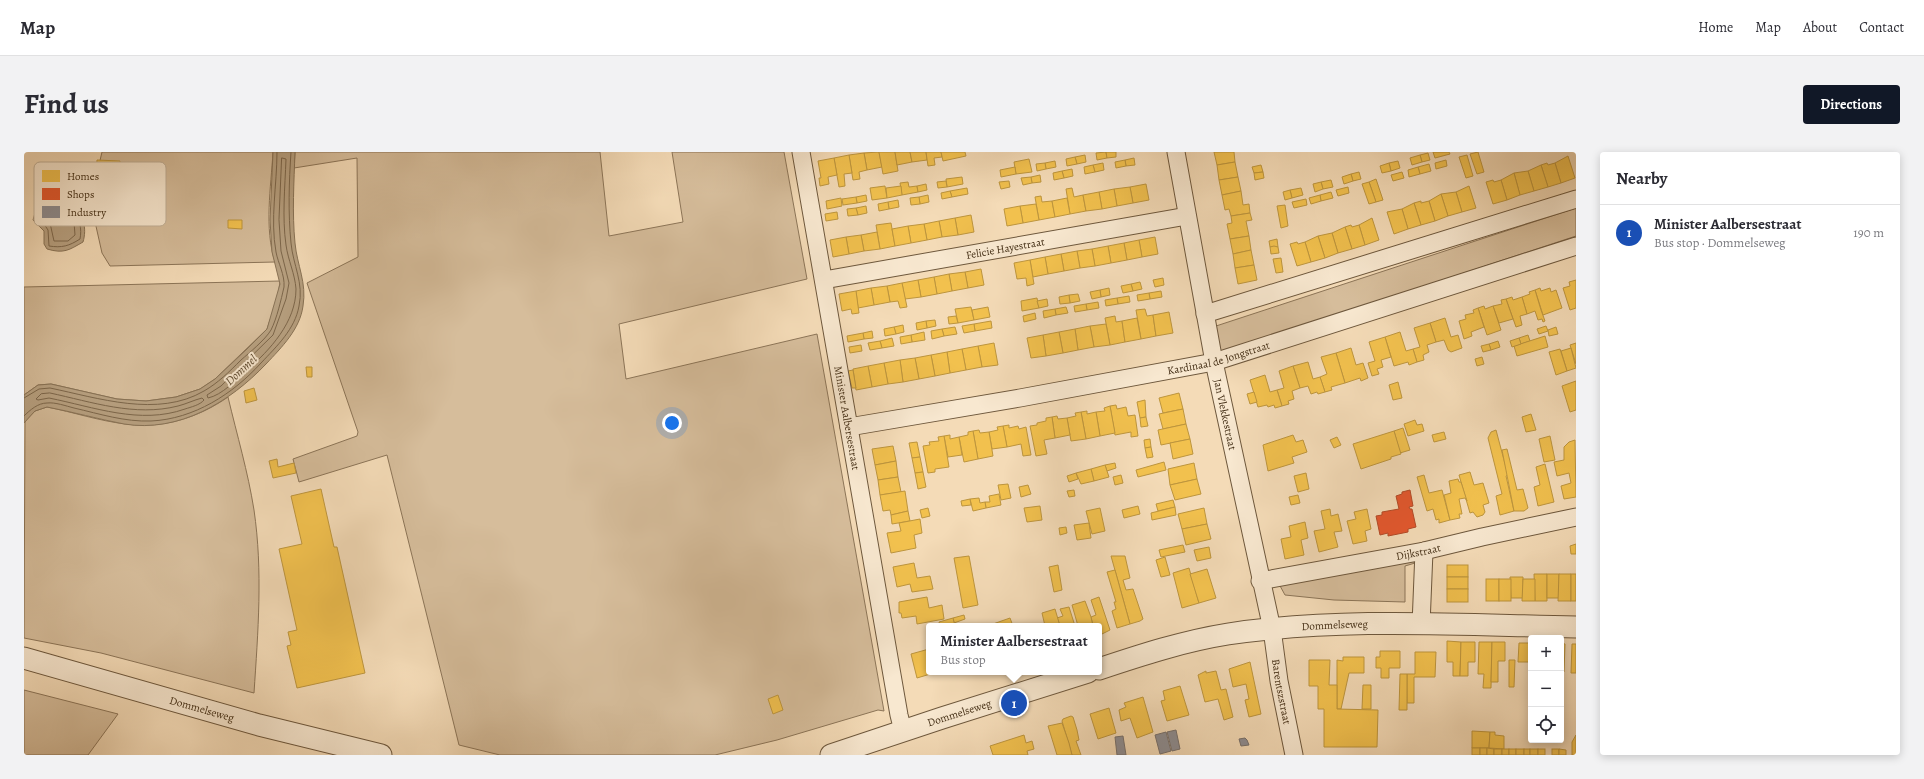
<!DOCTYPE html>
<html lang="en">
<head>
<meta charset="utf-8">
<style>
	body { margin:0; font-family:Alegreya,serif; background:#f2f2f3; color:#2b2b33 }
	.controls { position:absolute; right:12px; bottom:12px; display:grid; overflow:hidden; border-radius:4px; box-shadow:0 2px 10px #0003 }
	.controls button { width:36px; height:36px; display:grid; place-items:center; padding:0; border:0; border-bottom:1px solid #e1e1e2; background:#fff; color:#2b2b33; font:20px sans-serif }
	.you { position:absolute; left:648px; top:271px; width:14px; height:14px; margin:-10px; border:3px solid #fff; border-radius:50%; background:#1a73e8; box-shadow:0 0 0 6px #1a73e833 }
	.badge { display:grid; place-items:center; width:26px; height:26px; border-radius:50%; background:#111827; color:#fff; font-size:13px; font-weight:700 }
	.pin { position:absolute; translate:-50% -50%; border:2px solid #fff; box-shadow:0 1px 4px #0006 }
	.popup { position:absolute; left:902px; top:471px; width:176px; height:52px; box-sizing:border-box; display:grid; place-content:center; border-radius:4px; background:#fff; filter:drop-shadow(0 1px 3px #0005); font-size:13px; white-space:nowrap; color:#7c7c81 }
	.popup b { font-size:15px; color:#2b2b33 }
	.popup::after { content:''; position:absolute; left:50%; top:100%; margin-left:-8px; border:8px solid transparent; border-top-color:#fff }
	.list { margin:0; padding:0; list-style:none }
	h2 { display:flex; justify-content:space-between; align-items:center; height:52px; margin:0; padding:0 16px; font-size:17px }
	h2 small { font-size:13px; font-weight:400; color:#7c7c81 }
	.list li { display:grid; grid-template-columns:26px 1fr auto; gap:12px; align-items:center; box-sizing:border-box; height:56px; padding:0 16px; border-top:1px solid #e1e1e2 }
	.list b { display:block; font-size:15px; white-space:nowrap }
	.list p { margin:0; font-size:13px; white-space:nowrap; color:#7c7c81 }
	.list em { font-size:13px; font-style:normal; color:#7c7c81 }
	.icon { flex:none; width:22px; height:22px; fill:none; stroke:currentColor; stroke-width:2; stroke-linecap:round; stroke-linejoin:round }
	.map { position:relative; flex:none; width:1552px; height:603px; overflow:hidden; border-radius:4px }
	header { display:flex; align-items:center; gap:24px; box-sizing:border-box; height:56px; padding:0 20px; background:#fff; border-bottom:1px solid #e1e1e2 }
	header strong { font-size:19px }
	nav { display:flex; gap:22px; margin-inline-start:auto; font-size:14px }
	.intro { display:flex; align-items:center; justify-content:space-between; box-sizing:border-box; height:96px; padding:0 24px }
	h1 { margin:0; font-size:28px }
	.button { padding:10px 18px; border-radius:4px; background:#111827; color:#fff; font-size:14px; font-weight:700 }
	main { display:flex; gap:24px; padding:0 24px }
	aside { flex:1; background:#fff; border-radius:4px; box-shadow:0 2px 10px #0003 }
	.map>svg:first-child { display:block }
</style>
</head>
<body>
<header>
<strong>Map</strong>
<nav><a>Home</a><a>Map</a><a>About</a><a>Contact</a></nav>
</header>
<div class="intro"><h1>Find us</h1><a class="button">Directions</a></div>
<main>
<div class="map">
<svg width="1552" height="603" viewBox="0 0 1552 603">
	<rect width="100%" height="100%" fill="#f4dbb7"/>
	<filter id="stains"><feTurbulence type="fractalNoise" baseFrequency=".005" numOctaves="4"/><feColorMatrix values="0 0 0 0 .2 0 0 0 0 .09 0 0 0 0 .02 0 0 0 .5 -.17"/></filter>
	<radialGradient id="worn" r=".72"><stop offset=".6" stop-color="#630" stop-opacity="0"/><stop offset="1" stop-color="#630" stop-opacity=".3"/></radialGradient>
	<g fill="#d6bd9b" stroke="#8c7558">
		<path d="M78,0h171c-2,35 -9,76 2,110l-165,4 -8,-13 -11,-49 5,-19h32v-16h-30z"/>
		<polygon points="271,0 576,0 585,84 659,70 648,0 760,0 783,127 595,172 602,227 793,182 860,559 854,558 753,588 691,603 476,603 435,593 363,303 275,330 269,307 333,284 334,280 283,131 334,105 333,6 270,16"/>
		<polygon points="1552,56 1552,84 1197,201 1189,175"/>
		<polygon points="256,129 254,144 243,177 191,227 176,237 152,245 122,249 93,247 27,232 14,233 0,243 0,135"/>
		<path d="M204,245c9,38 20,75 26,113 9,61 4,122 0,183l-153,-40 -77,-15 1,-217 10,-10 12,-4c26,5 52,14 79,17 36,5 72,-6 102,-27z"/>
		<polygon points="1385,407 1391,411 1381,414 1381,450 1310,448 1261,443 1255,432"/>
		<polygon points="0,538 94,562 64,603 0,603"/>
	</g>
	<g fill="#b7a080" stroke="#887255">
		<path d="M249,0h22c-1,30 -3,61 0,91 2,22 12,40 8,63 -3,23 -21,41 -37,58 -36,38 -87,69 -142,60 -26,-5 -51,-12 -77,-17l-12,4 -11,12v-28l14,-10 13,-1 66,15 29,2 30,-4 24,-8 15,-10 31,-29 21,-21 13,-45 -8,-32 -2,-32z"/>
		<path d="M47,55c13,5 16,22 12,35 -14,8 -19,12 -36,7l-3,-5v-13l-11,-11 2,-7 8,-3c10,5 17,-1 28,-3z"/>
	</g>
	<g fill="#f2c14e" stroke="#bd953d">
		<polygon points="855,0 858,15 843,18 840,1"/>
		<polygon points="855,0 871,0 874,19 859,22"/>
		<polygon points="871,0 886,0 888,10 873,13"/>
		<polygon points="886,0 902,0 903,8 888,10"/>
		<polygon points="902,0 917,0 918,5 910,6 911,13 904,14"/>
		<polygon points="917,0 941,0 942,4 919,9"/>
		<polygon points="1082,0 1083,6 1073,8 1072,1"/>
		<polygon points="1082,0 1092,0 1092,5 1083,6"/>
		<polygon points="1190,0 1210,0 1211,10 1193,13"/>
		<polygon points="1409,0 1425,0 1426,2 1411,6"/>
		<polygon points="1454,0 1460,20 1453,22 1446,2"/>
		<polygon points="840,1 843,18 835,20 836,27 829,28 825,3"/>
		<polygon points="1404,1 1406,8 1398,10 1396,3"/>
		<polygon points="825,3 828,21 820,22 821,34 815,35 810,6"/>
		<polygon points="1061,3 1062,10 1053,12 1051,5"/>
		<polygon points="1396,3 1398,10 1388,13 1386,6"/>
		<polygon points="1443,3 1449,24 1442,26 1435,5"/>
		<polygon points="1544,4 1551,26 1537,31 1531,11"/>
		<polygon points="1051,5 1053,12 1043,14 1042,7"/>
		<polygon points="810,6 813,23 804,25 805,32 796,34 795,26 797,26 794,9"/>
		<polygon points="1110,6 1111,13 1102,14 1101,8"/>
		<polygon points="1005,7 1008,20 992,22 990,10"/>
		<polygon points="73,8 96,9 96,25 72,24"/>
		<polygon points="1101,8 1102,14 1092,16 1091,10"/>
		<polygon points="1422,8 1423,14 1412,17 1411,11"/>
		<polygon points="1031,9 1032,15 1022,17 1021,11"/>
		<polygon points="1374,9 1376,16 1367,19 1365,11"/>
		<polygon points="1211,10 1214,25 1195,28 1193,13"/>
		<polygon points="1021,11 1022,17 1013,19 1012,12"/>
		<polygon points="1079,11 1080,18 1071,20 1069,13"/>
		<polygon points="1365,11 1367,19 1358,21 1356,14"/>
		<polygon points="1523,11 1524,13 1531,11 1537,31 1524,35 1517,13"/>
		<polygon points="1405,12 1407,19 1396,22 1394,15"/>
		<polygon points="1069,13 1071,20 1061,22 1060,15"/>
		<polygon points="1237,13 1239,20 1230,21 1228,15"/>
		<polygon points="1517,13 1524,35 1510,39 1504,19"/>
		<polygon points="991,15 992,22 977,25 976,18"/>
		<polygon points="1394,15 1396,22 1385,25 1384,18"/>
		<polygon points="1048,17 1049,24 1040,26 1038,19"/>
		<polygon points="1038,19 1040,26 1030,28 1029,21"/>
		<polygon points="1504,19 1510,39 1496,43 1490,21"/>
		<polygon points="1239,20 1240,26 1231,28 1230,21"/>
		<polygon points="1335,20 1337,27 1329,29 1327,22"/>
		<polygon points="1378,20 1380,26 1369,29 1367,23"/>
		<polygon points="1490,21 1496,43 1483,48 1477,28"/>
		<polygon points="1327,22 1329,29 1320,32 1318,25"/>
		<polygon points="1016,23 1017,30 1008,31 1007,25"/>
		<polygon points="938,25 939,32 923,35 922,27"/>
		<polygon points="1007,25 1008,31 999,33 997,26"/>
		<polygon points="1214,25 1217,39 1198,43 1195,28"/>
		<polygon points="1352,27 1359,48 1352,50 1345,30"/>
		<polygon points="1307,28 1309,35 1299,37 1297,30"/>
		<polygon points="1469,28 1470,30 1477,28 1483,48 1469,52 1462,30"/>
		<polygon points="922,29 923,35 914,36 913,30"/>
		<polygon points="985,29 986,35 977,37 975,30"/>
		<polygon points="884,30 885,35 893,34 894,40 878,43 876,31"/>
		<polygon points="1297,30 1299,37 1291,40 1289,32"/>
		<polygon points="1345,30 1352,50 1345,52 1338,32"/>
		<polygon points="902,32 903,38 894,40 893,34"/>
		<polygon points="1122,32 1125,48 1109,51 1106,35"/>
		<polygon points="861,34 863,46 848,48 846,36"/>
		<polygon points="877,34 878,43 863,46 862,36"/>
		<polygon points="1445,34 1452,56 1438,60 1432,40"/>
		<polygon points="1106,35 1109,51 1093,54 1090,37"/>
		<polygon points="1324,35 1325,41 1314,44 1312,38"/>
		<polygon points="943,36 944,42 928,45 926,39"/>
		<polygon points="1048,36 1050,45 1059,43 1062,59 1046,62 1042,37"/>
		<polygon points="1277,36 1279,43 1268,46 1266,38"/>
		<polygon points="1090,37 1093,54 1078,57 1075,40"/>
		<polygon points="1266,38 1268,46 1261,48 1259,40"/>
		<polygon points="926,39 928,45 918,47 917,41"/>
		<polygon points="1217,39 1219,53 1225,52 1226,61 1207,64 1205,57 1201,58 1198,43"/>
		<polygon points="1075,40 1078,57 1062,59 1059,43"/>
		<polygon points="1307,40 1309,46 1297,49 1296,43"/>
		<polygon points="1432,40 1438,60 1424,64 1417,42"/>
		<polygon points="1417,42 1424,64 1411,69 1405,49"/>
		<polygon points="842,43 843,49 833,51 832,45"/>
		<polygon points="904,43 905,50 896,52 895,45"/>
		<polygon points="1296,43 1297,49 1287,52 1285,46"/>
		<polygon points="1017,44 1018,50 1028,49 1031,65 1015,68 1011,45"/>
		<polygon points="832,45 833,51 819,53 818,47"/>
		<polygon points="895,45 896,52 887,53 886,46"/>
		<polygon points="817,46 818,54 803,57 802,49"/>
		<polygon points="1043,46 1046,62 1031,65 1028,49"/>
		<polygon points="1282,47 1283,53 1270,56 1268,50"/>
		<polygon points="874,48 875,55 865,57 864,50"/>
		<polygon points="1397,49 1397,51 1405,49 1411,69 1397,73 1390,51"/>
		<polygon points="864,50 865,57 855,59 854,52"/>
		<polygon points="1390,51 1397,73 1384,77 1378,57"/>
		<polygon points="1012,52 1015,68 999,71 996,54"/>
		<polygon points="1261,53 1264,74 1257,76 1253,54"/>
		<polygon points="842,54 843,61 834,63 832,56"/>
		<polygon points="996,54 999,71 983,74 980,57"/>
		<polygon points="832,56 834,63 824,64 823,57"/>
		<polygon points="1378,57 1384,77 1370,82 1363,60"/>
		<polygon points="813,60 814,67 802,69 801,62"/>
		<polygon points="1226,61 1228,68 1222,69 1225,84 1206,87 1203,72 1208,71 1207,64"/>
		<polygon points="947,63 950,80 934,83 931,66"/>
		<polygon points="931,66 934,83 918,85 915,69"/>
		<polygon points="1348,66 1355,88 1341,93 1335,73"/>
		<polygon points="204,68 218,68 218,77 204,76"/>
		<polygon points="915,69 918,85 903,88 900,72"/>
		<polygon points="867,71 871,94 856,97 852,73"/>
		<polygon points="900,72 903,88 887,91 884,74"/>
		<polygon points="1327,73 1328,75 1335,73 1341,93 1328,97 1321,75"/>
		<polygon points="884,74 887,91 871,94 868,77"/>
		<polygon points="1321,75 1328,97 1314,101 1308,81"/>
		<polygon points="853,80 856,97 840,99 837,83"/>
		<polygon points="1308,81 1314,101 1301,106 1294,84"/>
		<polygon points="837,83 840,99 825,102 822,85"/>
		<polygon points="1225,84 1227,98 1209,102 1206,87"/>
		<polygon points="1294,84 1301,106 1287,110 1281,90"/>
		<polygon points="822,85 825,102 809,105 806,88"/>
		<polygon points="1131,85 1134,102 1118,105 1115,88"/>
		<polygon points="1253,87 1254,95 1246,95 1245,89"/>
		<polygon points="1115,88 1118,105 1103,108 1100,91"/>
		<polygon points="1273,90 1274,92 1281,90 1287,110 1273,114 1266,92"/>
		<polygon points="1100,91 1103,108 1087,111 1084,94"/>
		<polygon points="1084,94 1087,111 1071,114 1068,97"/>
		<polygon points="1250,94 1254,95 1255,101 1247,102 1246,95"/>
		<polygon points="1068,97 1071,114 1056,116 1053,99"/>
		<polygon points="1227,98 1230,113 1211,116 1209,102"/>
		<polygon points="1053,99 1056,116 1040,119 1037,102"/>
		<polygon points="1037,102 1040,119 1024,122 1021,105"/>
		<polygon points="1021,105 1024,122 1009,125 1006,108"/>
		<polygon points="1257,106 1259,120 1252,121 1249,107"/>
		<polygon points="1006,108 1010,132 1003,134 1002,126 993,127 990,111"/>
		<polygon points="1230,113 1233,128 1214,132 1211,116"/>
		<polygon points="957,117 960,133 944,136 941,120"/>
		<polygon points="941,120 944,136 928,139 925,122"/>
		<polygon points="925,122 928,139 913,142 910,125"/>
		<polygon points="910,125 913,142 897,145 894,128"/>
		<polygon points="1139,126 1140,133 1131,135 1129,128"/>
		<polygon points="894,128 897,145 881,147 878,131"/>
		<polygon points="1552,128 1552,156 1546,158 1539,136 1546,134 1545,130"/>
		<polygon points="1116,130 1118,137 1109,139 1107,132"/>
		<polygon points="878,131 883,155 876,156 874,149 866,150 863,134"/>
		<polygon points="1107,132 1109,139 1099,141 1097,134"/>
		<polygon points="863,134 866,150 850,153 847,136"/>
		<polygon points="847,136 850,153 834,156 832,139"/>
		<polygon points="1085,136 1086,143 1077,145 1076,138"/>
		<polygon points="1516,136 1517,139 1526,136 1527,140 1532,138 1538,156 1519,163 1511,138"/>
		<polygon points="1076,138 1077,145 1068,147 1066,140"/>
		<polygon points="1511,138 1517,158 1521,169 1519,170 1518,167 1514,168 1511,159 1503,162 1498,145 1506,142 1505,140"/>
		<polygon points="832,139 835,161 828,162 827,157 818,159 815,142"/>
		<polygon points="1137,139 1138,145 1126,147 1125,141"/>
		<polygon points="1125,141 1126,147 1114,149 1113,143"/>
		<polygon points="1054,142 1056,149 1046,151 1045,143"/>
		<polygon points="1045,143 1046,151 1036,152 1035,145"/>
		<polygon points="1105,144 1106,150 1094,152 1093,146"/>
		<polygon points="1488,145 1489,148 1498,145 1503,162 1496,164 1498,173 1492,175 1482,147"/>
		<polygon points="1013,146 1015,156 998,159 997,149"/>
		<polygon points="1093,146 1094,152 1082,154 1081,148"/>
		<polygon points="1023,147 1024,154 1015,156 1013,149"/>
		<polygon points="1482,147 1489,167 1475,171 1469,154 1478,152 1477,148"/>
		<polygon points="1074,150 1075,156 1063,158 1062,152"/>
		<polygon points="1062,152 1063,158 1051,160 1050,154"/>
		<polygon points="1460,154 1461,157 1469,154 1477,178 1463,183 1454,156"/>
		<polygon points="947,155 950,168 934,171 931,157"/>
		<polygon points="964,155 966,165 950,168 948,158"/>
		<polygon points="1042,155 1044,161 1032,163 1031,157"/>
		<polygon points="1454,156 1460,175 1447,180 1448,184 1440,187 1435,169 1442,167 1441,163 1450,161 1449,158"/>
		<polygon points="1031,157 1032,163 1020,166 1019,159"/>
		<polygon points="1121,157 1123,164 1129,163 1132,184 1117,187 1112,158"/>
		<polygon points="1145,160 1149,181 1132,184 1129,163"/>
		<polygon points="1011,161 1012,167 1000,170 999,164"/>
		<polygon points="932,164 934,171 925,172 924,165"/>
		<polygon points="1091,164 1092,170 1098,169 1101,190 1086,193 1081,166"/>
		<polygon points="1113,166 1117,187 1101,190 1098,169"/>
		<polygon points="1421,166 1427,185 1434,183 1438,196 1427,200 1424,198 1420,188 1412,190 1406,171"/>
		<polygon points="911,168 912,174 903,176 902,169"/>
		<polygon points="902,169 903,176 893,178 892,171"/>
		<polygon points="967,169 968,176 951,179 950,172"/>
		<polygon points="1406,171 1412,190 1403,193 1405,200 1399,203 1400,208 1393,210 1389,197 1396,195 1390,176"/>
		<polygon points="950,172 951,179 940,181 938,174"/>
		<polygon points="1082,172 1086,193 1070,195 1066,174"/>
		<polygon points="879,173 880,180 872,182 870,175"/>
		<polygon points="1066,174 1070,195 1054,198 1051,177"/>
		<polygon points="1522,174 1524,179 1515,182 1513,177"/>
		<polygon points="870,175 872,182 861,184 860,177"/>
		<polygon points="931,175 933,182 920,184 918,177"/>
		<polygon points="1532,175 1534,182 1525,184 1524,178"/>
		<polygon points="918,177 920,184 908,187 907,179"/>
		<polygon points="1051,177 1054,198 1039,201 1035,180"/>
		<polygon points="848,179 849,186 840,187 839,181"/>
		<polygon points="900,180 901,188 888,190 887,183"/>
		<polygon points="1035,180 1039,201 1022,204 1019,183"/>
		<polygon points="1376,180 1382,199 1389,197 1393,210 1385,213 1384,210 1370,214 1361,185"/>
		<polygon points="839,181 840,187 824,190 823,184"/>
		<polygon points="887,183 888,190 877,192 876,185"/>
		<polygon points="1019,183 1022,204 1007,206 1003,186"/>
		<polygon points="1504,183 1506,189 1497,192 1495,186"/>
		<polygon points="1521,184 1524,195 1493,204 1490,194"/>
		<polygon points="1361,185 1367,205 1357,208 1359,215 1353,217 1355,222 1348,224 1344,211 1351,209 1345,190"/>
		<polygon points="868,186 870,194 858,196 856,189"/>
		<polygon points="1495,186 1497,192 1488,195 1486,189"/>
		<polygon points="856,189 858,196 846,198 844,191"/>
		<polygon points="1474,189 1476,195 1467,198 1465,192"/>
		<polygon points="970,191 974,213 958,215 954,194"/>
		<polygon points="1552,191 1552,212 1546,193"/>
		<polygon points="1465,192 1467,198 1459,200 1457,194"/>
		<polygon points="837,193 838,199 826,201 825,195"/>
		<polygon points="954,194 958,215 942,218 938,197"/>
		<polygon points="1327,196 1332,213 1339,211 1344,226 1337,229 1336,226 1321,231 1312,201"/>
		<polygon points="1547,196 1552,216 1543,219 1537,199"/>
		<polygon points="938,197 942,218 926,221 923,200"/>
		<polygon points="1536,197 1543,219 1532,223 1525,200"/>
		<polygon points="923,200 926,221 911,224 907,203"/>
		<polygon points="1312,201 1321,231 1307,235 1308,238 1301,240 1296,225 1303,222 1297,205"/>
		<polygon points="907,203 911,224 895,227 891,206"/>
		<polygon points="1458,205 1460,212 1453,214 1451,207"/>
		<polygon points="891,206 895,227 879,230 876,208"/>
		<polygon points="876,208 879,230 864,232 860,211"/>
		<polygon points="1284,210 1289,227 1296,225 1301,240 1294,242 1293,240 1287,242 1284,234 1276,236 1269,214"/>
		<polygon points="860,211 864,232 848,235 844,214"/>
		<polygon points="844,214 848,235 832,238 829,217"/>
		<polygon points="1269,214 1276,236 1268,239 1270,247 1264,249 1265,252 1258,254 1253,238 1260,236 1255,219"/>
		<polygon points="282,215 288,215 288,225 283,225"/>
		<polygon points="829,218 832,236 828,236 824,219"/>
		<polygon points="1241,223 1246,240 1253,238 1258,254 1251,256 1250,253 1244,255 1243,253 1234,255 1226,228"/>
		<polygon points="1552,229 1552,258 1546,260 1538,234"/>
		<polygon points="1374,230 1378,246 1369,248 1365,233"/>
		<polygon points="230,236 233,248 222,251 220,239"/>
		<polygon points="1230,240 1233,250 1226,252 1223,242"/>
		<polygon points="1155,241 1159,257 1139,261 1135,246"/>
		<polygon points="1121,248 1122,265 1116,266 1113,250"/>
		<polygon points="1092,253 1093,257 1102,255 1104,264 1111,263 1114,284 1107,285 1107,280 1091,283 1086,254"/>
		<polygon points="1086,254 1091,281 1076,284 1072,260 1081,259 1080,256"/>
		<polygon points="1159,257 1162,272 1139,277 1135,262"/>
		<polygon points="1063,259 1063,262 1072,260 1076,284 1062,287 1057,260"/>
		<polygon points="1057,260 1062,287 1047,289 1043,266 1052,264 1051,261"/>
		<polygon points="1507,262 1512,278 1502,280 1498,265"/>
		<polygon points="1033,264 1034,267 1043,266 1046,283 1031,286 1028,265"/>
		<polygon points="1028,265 1031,286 1020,288 1023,302 1012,304 1006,274 1013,273 1013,271 1022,269 1022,266"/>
		<polygon points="1122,265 1124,274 1117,275 1116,266"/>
		<polygon points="1391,268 1393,273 1398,272 1400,279 1384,284 1380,272"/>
		<polygon points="1162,272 1166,287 1137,293 1134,278"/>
		<polygon points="985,273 985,276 994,274 995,277 1002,275 1007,303 999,304 997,292 983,295 979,274"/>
		<polygon points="979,274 983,295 968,297 965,280 974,278 973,275"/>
		<polygon points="1379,276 1386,298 1376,301 1370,279"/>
		<polygon points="955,278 956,281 965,280 969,304 954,307 949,279"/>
		<polygon points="1472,278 1484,323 1482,324 1490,359 1476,363 1472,344 1478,342 1464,286 1467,280"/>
		<polygon points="949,279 954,307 940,310 935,285 944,283 944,280"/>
		<polygon points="1370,279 1377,302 1367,305 1367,307 1337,317 1329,292"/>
		<polygon points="1420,280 1422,287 1410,290 1408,283"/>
		<polygon points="926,283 926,287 935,285 938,303 924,305 920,284"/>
		<polygon points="1269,283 1272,290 1279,288 1283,300 1268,305 1270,311 1244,319 1239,293"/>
		<polygon points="920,284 925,315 911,317 911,320 904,321 899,294 906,293 905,290 915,289 914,285"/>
		<polygon points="1526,284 1531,308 1520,310 1515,287"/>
		<polygon points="1313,285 1317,293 1310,296 1306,288"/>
		<polygon points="1126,287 1127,295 1121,296 1120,288"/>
		<polygon points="1166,287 1169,302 1149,307 1146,291"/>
		<polygon points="1551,288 1552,345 1540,347 1537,334 1547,331 1545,321 1533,324 1530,310 1540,308 1540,295 1545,290"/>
		<polygon points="893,290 896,305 888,306 885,291"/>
		<polygon points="869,294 872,309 851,313 848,297"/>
		<polygon points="1127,295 1129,305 1123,306 1121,296"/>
		<polygon points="1483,297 1493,338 1499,337 1504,356 1500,359 1490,359 1478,298"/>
		<polygon points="896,305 899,320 891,321 888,306"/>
		<polygon points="253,307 254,315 270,311 272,321 249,326 245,309"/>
		<polygon points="872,309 874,325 854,328 851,313"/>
		<polygon points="1140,310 1142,318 1114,325 1112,318"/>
		<polygon points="1091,311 1092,316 1083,319 1081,313"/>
		<polygon points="1170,311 1173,327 1146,333 1144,317"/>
		<polygon points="1521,312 1530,350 1514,354 1510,335 1516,333 1512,315"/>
		<polygon points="1081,313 1085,325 1070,329 1067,317"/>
		<polygon points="1067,317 1070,329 1057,332 1052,321"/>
		<polygon points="899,320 902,335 894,337 891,321"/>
		<polygon points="1446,320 1450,333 1459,331 1465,351 1459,353 1461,360 1459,363 1453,365 1449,360 1446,361 1435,323"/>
		<polygon points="1052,321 1054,327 1045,330 1043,324"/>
		<polygon points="1282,321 1285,337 1274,340 1270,324"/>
		<polygon points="1097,323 1099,331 1091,333 1089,325"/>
		<polygon points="1400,323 1405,341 1418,338 1426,368 1415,371 1415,367 1412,368 1409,357 1403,359 1393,325"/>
		<polygon points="874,325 877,340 856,343 854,328"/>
		<polygon points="1173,327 1177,342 1151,348 1146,333"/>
		<polygon points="1434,327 1435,330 1437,330 1443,349 1441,346 1435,347 1438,362 1435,362 1436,366 1426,368 1420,343 1427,341 1425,329"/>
		<polygon points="984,332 987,346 977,348 974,333"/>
		<polygon points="1004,333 1007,342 997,345 995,335"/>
		<polygon points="297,337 310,395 313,395 341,521 273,536 263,494 267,493 264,480 273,478 255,397 278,392 267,344"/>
		<polygon points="1050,338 1051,344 1045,345 1043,339"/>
		<polygon points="881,339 884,359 867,363 866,358 859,359 856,343"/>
		<polygon points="975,342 977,353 962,356 961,350 966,350 965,344"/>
		<polygon points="1274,343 1276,351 1267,353 1265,345"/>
		<polygon points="955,346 956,351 961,350 962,356 949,359 946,347"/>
		<polygon points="946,347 947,353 938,354 937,349"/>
		<polygon points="1149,348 1151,355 1134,359 1132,352"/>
		<polygon points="1016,354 1018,368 1003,370 1000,356"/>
		<polygon points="1114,354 1116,362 1100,366 1098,358"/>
		<polygon points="1151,355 1152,363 1128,368 1127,361"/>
		<polygon points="904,356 906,364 898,366 896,358"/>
		<polygon points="1076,356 1081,379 1068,382 1062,359"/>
		<polygon points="1180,356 1183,372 1158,377 1154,362"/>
		<polygon points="1306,357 1307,364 1314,362 1318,379 1310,380 1314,395 1295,400 1290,379 1301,377 1297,359"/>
		<polygon points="1343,357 1347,377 1341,379 1343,389 1329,392 1323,369 1332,367 1330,360"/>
		<polygon points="884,359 886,369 868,372 867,363"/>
		<polygon points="896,367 898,381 890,383 892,396 867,401 863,381 877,379 875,371"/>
		<polygon points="1281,370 1284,386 1277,388 1280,403 1261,407 1257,387 1267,385 1265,374"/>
		<polygon points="1065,371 1067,386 1053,388 1050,373"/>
		<polygon points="1183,372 1187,387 1162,393 1158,377"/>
		<polygon points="1042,375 1043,381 1036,383 1035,376"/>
		<polygon points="1552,392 1552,402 1547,402 1546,394"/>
		<polygon points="1159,393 1161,400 1137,405 1135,398"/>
		<polygon points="1185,395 1187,406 1173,409 1170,398"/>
		<polygon points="945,404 954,453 939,456 930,406"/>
		<polygon points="1087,404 1101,404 1106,426 1099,428 1102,438 1109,437 1119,467 1116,469 1106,472"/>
		<polygon points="1141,405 1146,423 1137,425 1132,408"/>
		<polygon points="890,411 893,426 906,424 909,437 888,440 886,432 873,435 869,415"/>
		<polygon points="1034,413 1038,438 1030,440 1025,415"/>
		<rect x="1423" y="413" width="21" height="12"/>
		<polygon points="1165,416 1175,451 1158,456 1149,421"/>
		<polygon points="1183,417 1192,446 1175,451 1166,422"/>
		<polygon points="1091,418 1106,472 1093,476 1088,459 1092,457 1090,450 1092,450 1083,420"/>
		<polygon points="1510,422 1523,422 1523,449 1511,449"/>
		<rect x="1523" y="422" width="12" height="24"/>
		<polygon points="1535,422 1547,422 1547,449 1534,449"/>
		<rect x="1547" y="422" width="5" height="27"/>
		<rect x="1423" y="425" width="21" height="12"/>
		<polygon points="1486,425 1499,425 1499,446 1487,446"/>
		<rect x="1462" y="427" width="13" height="22"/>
		<rect x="1475" y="427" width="12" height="22"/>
		<polygon points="1499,427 1511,427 1511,449 1498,449"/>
		<rect x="1423" y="437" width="21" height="13"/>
		<polygon points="903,445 905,456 918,453 920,467 893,472 892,464 878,466 877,461 875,461 875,450"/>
		<polygon points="1075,445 1086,478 1076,483 1075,474 1069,474 1067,465 1072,463 1067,448"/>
		<polygon points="1061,449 1067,465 1069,474 1054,474 1048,453"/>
		<polygon points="1045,455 1051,474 1036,474 1033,466 1039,464 1036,457"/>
		<polygon points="1031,457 1036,474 1021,474 1018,461"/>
		<polygon points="940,463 941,467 930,471 929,466"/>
		<polygon points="929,466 931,474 916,474 915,470"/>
		<polygon points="986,466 989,474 970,474 969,472"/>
		<polygon points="1423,489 1437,490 1436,524 1429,524 1429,510 1423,510"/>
		<polygon points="1437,490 1451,490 1451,510 1444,510 1444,524 1436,524"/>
		<polygon points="1455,490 1468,490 1467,536 1459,536 1460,522 1454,522"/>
		<polygon points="1468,490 1481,490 1481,509 1474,509 1474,530 1467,530"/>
		<polygon points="1495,491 1507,491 1507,510 1494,510"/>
		<polygon points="1537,491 1541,492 1540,520 1537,520"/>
		<polygon points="1548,492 1552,492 1552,521 1547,521"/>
		<polygon points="905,497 905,520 921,520 914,522 913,520 893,526 887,502"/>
		<polygon points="1356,499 1376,499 1376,516 1365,516 1365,526 1357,526 1357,516 1352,516 1352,505 1356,505"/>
		<polygon points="1391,500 1412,500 1411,525 1390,525 1390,551 1383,551 1383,522 1391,522"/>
		<polygon points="1319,505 1340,505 1340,521 1325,521 1317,557 1313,557 1313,508 1319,509"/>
		<polygon points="1285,508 1306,508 1305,533 1313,533 1313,557 1354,558 1353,595 1300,595 1300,557 1294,557 1294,534 1285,534"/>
		<polygon points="1485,508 1491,508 1490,535 1485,535"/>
		<polygon points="1226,510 1237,562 1225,565 1221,548 1225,547 1222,532 1209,535 1205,517"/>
		<polygon points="1182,519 1182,521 1192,519 1197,538 1202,537 1209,565 1200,568 1194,547 1181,550 1174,523"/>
		<polygon points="1376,522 1383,522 1383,558 1375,558"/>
		<polygon points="1339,533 1347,533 1347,557 1338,557"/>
		<polygon points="1156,534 1165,563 1143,569 1137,549 1141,548 1139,539"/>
		<polygon points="754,543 759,558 749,562 744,547"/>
		<polygon points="1119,545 1129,580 1113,586 1106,566 1097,569 1095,558 1102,555 1100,551"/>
		<polygon points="1085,556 1092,581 1074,587 1066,562"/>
		<polygon points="1047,564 1049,565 1053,578 1055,588 1052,589 1057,603 1048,603 1038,569 1039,567"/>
		<polygon points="1038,571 1045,591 1048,603 1033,603 1024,574"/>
		<polygon points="1448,579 1466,580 1465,596 1448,596"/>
		<polygon points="1466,580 1471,580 1471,583 1480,584 1480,597 1465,596"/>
		<polygon points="1000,583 1002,591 1008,589 1010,597 1003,599 1004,603 969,603 966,594"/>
		<polygon points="1552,583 1552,603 1548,603 1548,590"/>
		<rect x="1448" y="596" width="8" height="7"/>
		<rect x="1456" y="596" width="7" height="7"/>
		<polygon points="1463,596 1470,597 1470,603 1463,603"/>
		<rect x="1470" y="597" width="8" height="6"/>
		<rect x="1478" y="597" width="7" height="6"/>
		<rect x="1485" y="597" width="7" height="6"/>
		<rect x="1492" y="597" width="8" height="6"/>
		<rect x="1500" y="597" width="6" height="6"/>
		<rect x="1506" y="597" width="8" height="6"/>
		<rect x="1514" y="597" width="7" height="6"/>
		<rect x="1528" y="597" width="7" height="6"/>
		<polygon points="1535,597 1542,598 1542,603 1535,603"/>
	</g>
	<polygon fill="#e4572e" stroke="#b34a26" points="1386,338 1389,354 1385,355 1386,357 1388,357 1392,375 1384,377 1384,380 1364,384 1364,381 1356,383 1352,364 1358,363 1358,360 1375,357 1372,344 1378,342 1378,340"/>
	<g fill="#8d8d92" stroke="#76706c">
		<polygon points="1152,578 1156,597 1148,599 1143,580"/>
		<polygon points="1142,580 1147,599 1136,602 1131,583"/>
		<polygon points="1099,584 1102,603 1093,603 1091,585"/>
		<polygon points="1221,586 1223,588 1225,593 1217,594 1215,587"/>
	</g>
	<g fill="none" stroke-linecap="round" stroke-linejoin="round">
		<g stroke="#7c664a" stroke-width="1">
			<path d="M258,6l4,1c-1,28 -4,58 0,86 2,15 9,29 10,44 0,33 -26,61 -49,81 -11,10 -25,25 -39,28l-1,-3 14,-9 52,-51 13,-36 3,-16 -8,-32 -2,-31z"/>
			<path d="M48,59c8,7 10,18 8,28 -11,7 -18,9 -31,7l-1,-16 -10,-15 4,-1 10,2z"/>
			<polygon points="43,65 46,65 50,70 51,83 44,89 30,89 26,71"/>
			<path d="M26,241c42,9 85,24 128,13 8,-2 16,-6 24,-8l2,2c-4,5 -13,7 -19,9 -45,16 -91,-2 -136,-11l-11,2 -2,-1 5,-5z"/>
			<path d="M0,246l15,-9 11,-1c48,10 108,30 154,3 14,-8 25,-19 37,-31 8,-7 24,-20 30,-30 6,-12 10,-30 13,-43 1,-12 -6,-24 -8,-35 -6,-33 1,-67 1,-100"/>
			<path d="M0,264c6,-6 14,-13 23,-13 8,-1 19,3 27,5 26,6 51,14 77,13 43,-2 82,-27 110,-58 16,-17 34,-34 38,-57 5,-23 -6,-41 -8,-63 -3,-30 -2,-61 0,-91"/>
		</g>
		<defs>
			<g id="minor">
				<path id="s1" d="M777,0l98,563 4,16"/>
				<path id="s2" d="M1152,0l38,210 58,267 7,52 15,74"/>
				<path id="s3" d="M800,128l363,-64"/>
				<polyline points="1181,162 1552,47"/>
				<path id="s4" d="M825,275l171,-29 194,-36 362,-116"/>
				<path id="s5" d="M1236,429l164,-30 58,-14 94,-20"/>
				<polyline points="1397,473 1400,399"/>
			</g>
			<g id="tertiary">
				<path id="s6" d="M0,506l235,67 122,30"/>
				<path id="s7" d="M1075,517c42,-14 85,-28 129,-35 114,-17 233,-9 348,-7"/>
				<path id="s8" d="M807,603l111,-37 146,-46"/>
			</g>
		</defs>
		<use href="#minor" stroke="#6e583d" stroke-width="19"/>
		<use href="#tertiary" stroke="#6e583d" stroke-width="23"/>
		<use href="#minor" stroke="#f8e8d0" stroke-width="17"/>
		<use href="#tertiary" stroke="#f8e8d0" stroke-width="21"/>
	</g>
	<g text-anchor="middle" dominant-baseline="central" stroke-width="4" stroke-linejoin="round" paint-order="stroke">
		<g font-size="11" fill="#422d14" stroke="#f8e8d0">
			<text stroke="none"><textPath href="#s3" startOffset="184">Felicie Hayestraat</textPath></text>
			<text stroke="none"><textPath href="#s4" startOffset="376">Kardinaal de Jongstraat</textPath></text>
			<text stroke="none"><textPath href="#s2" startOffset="267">Jan Vlekkestraat</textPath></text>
			<text stroke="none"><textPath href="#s1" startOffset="270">Minister Aalbersestraat</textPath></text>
			<text stroke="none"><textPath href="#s5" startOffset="161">Dijkstraat</textPath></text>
			<text stroke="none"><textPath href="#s7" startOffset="241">Dommelseweg</textPath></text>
			<text stroke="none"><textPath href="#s2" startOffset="550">Barentszstraat</textPath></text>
			<text stroke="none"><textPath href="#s6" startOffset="185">Dommelseweg</textPath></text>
			<text stroke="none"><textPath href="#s8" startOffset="135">Dommelseweg</textPath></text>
		</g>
		<g font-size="12" font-style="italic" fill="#5f4a2f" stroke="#f8e8d0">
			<text transform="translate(217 218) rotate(-43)">Dommel</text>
		</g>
	</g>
	<rect x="10" y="10" width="132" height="64" rx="6" fill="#f8e8d0" stroke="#c1b098" stroke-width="1"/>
	<rect x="18" y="18" width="18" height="12" fill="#f2c14e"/>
	<rect x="18" y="36" width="18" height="12" fill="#e4572e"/>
	<rect x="18" y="54" width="18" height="12" fill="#8d8d92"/>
	<g font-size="11" fill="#422d14">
		<text x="43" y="28">Homes</text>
		<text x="43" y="46">Shops</text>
		<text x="43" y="64">Industry</text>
	</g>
	<rect width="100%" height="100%" filter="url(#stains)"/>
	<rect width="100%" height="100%" fill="url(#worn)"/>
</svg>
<div class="controls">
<button>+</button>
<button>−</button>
<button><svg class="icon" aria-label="locate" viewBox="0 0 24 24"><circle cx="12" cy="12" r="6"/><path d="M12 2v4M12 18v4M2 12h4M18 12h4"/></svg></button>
</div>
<div class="you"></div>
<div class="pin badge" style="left:990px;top:551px;background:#1a4fb4">1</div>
<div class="popup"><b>Minister Aalbersestraat</b>Bus stop</div>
</div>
<aside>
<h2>Nearby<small></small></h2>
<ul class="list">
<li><span class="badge" style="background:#1a4fb4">1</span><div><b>Minister Aalbersestraat</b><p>Bus stop · Dommelseweg</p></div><em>190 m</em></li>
</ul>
</aside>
</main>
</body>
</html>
